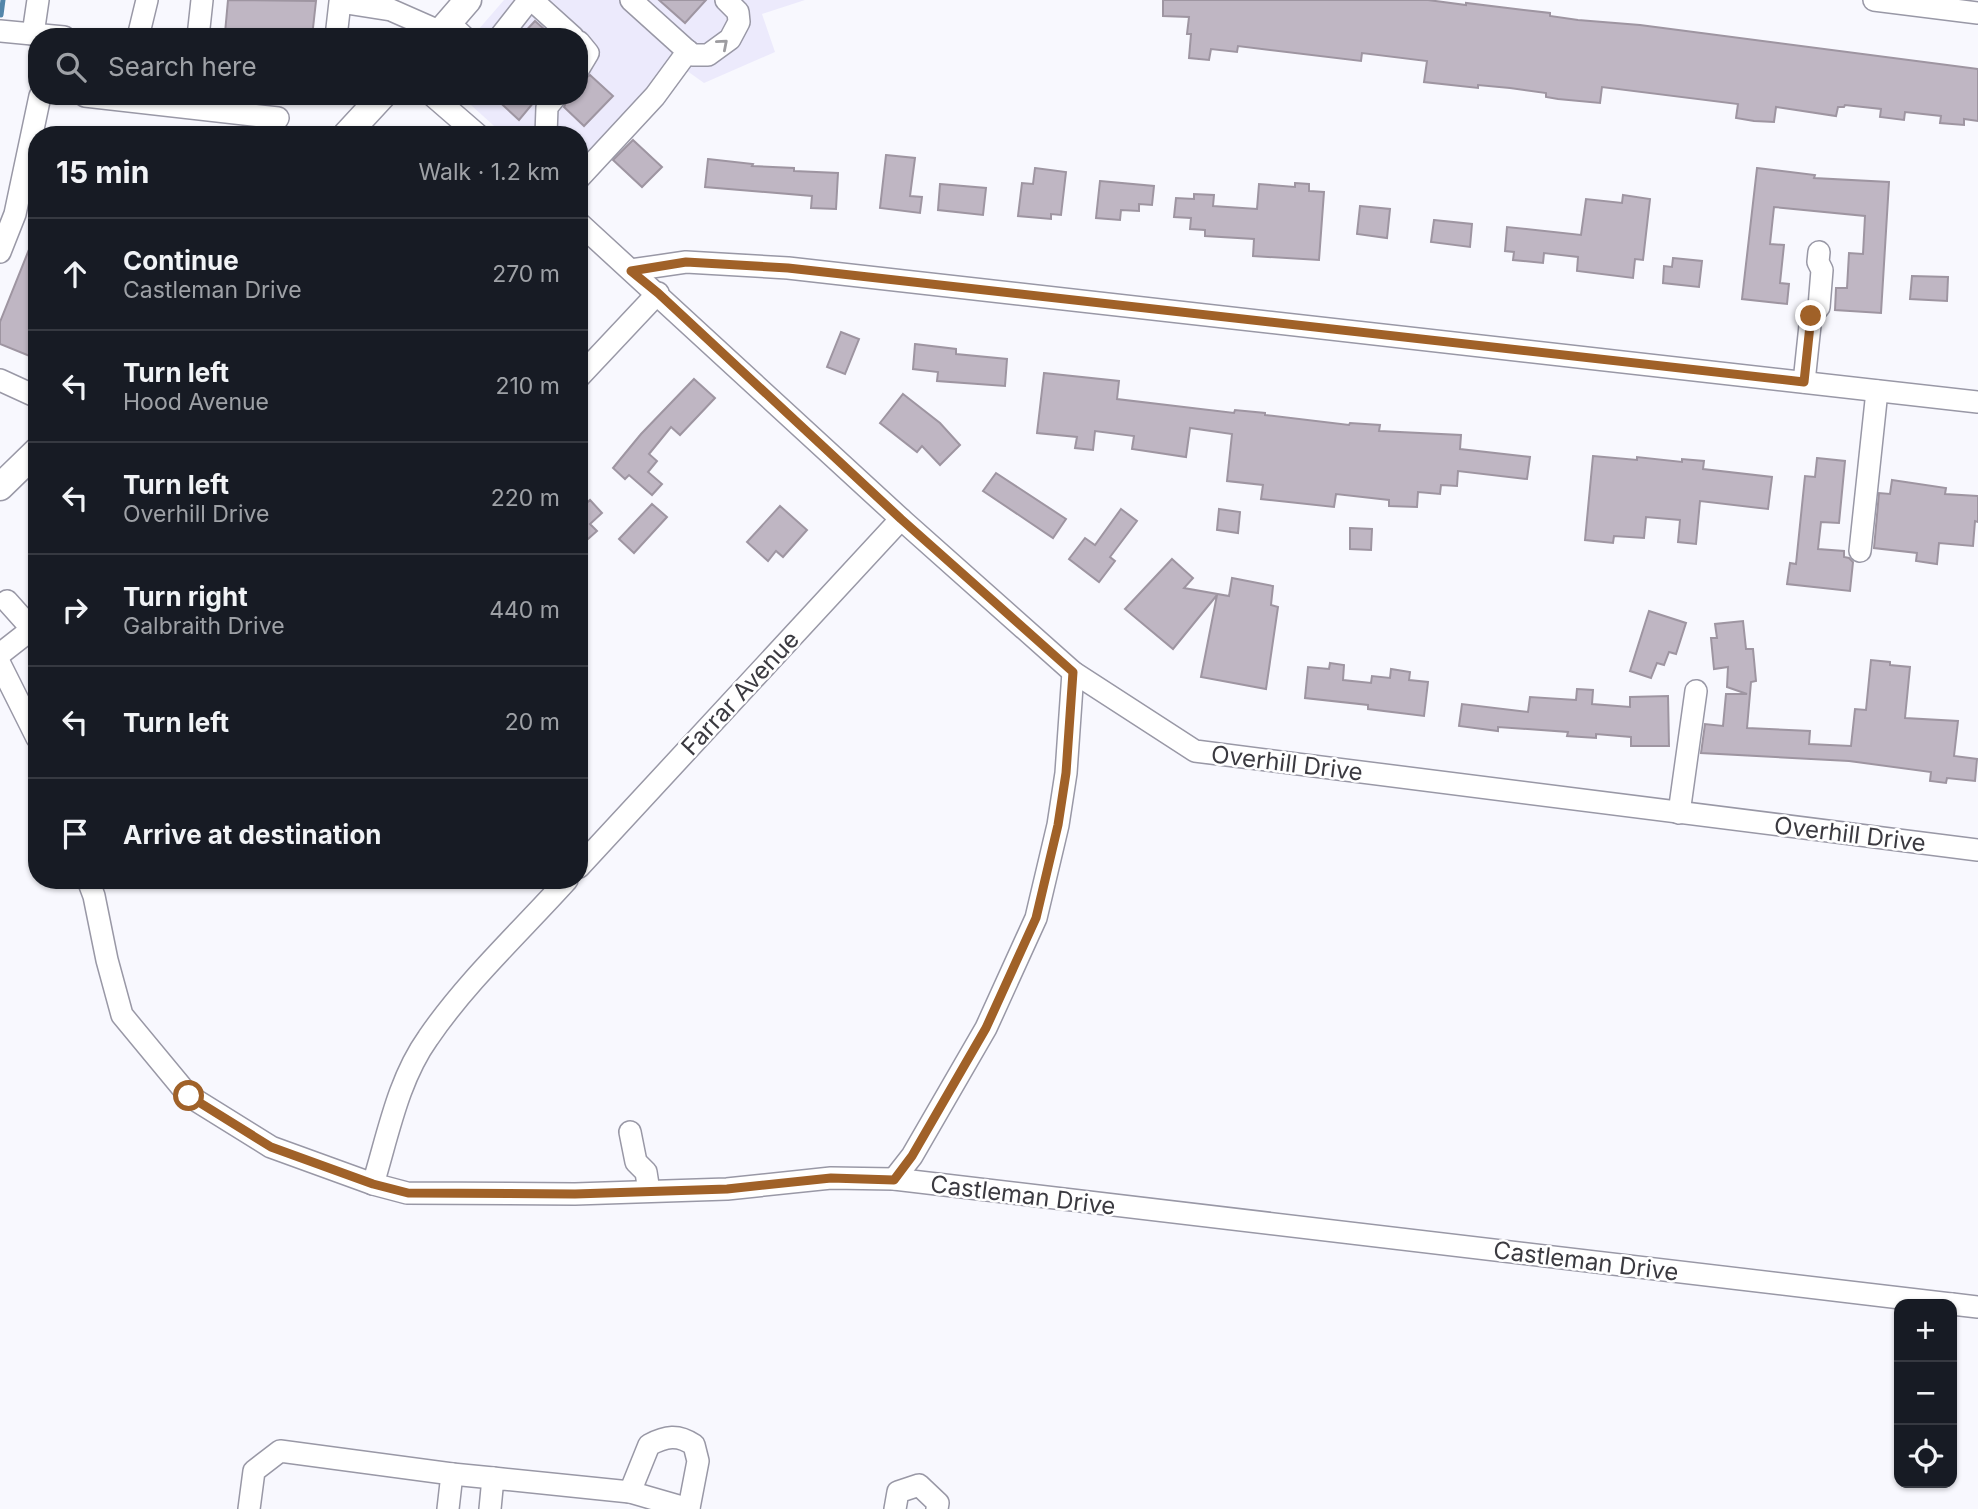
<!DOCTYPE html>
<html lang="en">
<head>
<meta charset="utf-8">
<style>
	body { margin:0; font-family:Inter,sans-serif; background:#20242c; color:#f1f3f6 }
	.controls { position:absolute; right:21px; bottom:21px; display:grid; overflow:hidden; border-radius:14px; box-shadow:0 2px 5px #0004 }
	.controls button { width:63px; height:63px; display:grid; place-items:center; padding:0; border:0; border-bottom:2px solid #363941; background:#171b24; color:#f1f3f6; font:35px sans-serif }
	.stop { position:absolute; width:21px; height:21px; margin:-16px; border:5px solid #a06128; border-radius:50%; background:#fff }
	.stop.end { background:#a06128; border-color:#fff; box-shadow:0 2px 7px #0008 }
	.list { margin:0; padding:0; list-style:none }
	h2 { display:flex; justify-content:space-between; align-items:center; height:91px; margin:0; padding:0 28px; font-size:30px }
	h2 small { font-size:23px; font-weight:400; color:#9ea1a6 }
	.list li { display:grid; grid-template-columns:46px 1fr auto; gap:21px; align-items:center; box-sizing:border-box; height:112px; padding:0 28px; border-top:2px solid #363941 }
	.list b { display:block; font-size:26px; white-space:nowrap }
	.list p { margin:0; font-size:23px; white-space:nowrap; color:#9ea1a6 }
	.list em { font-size:23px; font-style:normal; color:#9ea1a6 }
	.icon { flex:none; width:38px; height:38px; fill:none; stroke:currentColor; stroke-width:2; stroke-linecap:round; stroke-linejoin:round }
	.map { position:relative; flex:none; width:1978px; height:1509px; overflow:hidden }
	.search { position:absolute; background:#171b24; box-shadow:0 2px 5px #0004; left:28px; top:28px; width:560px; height:77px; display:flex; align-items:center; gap:18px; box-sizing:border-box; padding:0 24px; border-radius:28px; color:#9ea1a6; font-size:26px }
	.panel { position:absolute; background:#171b24; box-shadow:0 2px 5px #0004; left:28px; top:126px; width:560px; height:763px; border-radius:28px }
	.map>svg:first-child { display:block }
</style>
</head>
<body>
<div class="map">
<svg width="1978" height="1509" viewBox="0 0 1978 1509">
	<rect width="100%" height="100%" fill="#f8f8fe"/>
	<polygon fill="#eceafc" points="504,0 805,0 762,14 775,52 704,83 676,63 579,168 579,135 504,135 461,96 579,96 579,37 472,37"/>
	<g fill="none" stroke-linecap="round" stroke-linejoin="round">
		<polyline stroke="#5386aa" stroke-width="5" points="1,15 3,0"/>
	</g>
	<g fill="#bfb6c3" stroke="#9e95a1" stroke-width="2">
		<polygon points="228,0 316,1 312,37 270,37 225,33"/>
		<polygon points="659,0 706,0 685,23"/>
		<polygon points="1163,0 1428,0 1466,5 1466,3 1550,13 1550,16 1578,20 1640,25 1978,69 1978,121 1964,119 1964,125 1940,123 1941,116 1905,112 1904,120 1880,117 1881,109 1845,105 1844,107 1838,107 1836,116 1776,107 1774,122 1754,121 1736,118 1738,104 1602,87 1600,103 1558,99 1546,97 1546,93 1510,88 1478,85 1478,88 1424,82 1427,61 1362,53 1361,61 1238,46 1237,52 1211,49 1209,60 1189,58 1191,34 1187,34 1189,17 1163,16"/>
		<polygon points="535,21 553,37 520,37"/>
		<polygon points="590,75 613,96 584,126 564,107 569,96 579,96 579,83"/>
		<polygon points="493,96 539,96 519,120"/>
		<polygon points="633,140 662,167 642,187 613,160"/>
		<polygon points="886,155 915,158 910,196 922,197 920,213 880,208"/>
		<polygon points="708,159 753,164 752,166 794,168 794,171 838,173 836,209 811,208 812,196 705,187"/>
		<polygon points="1035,168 1066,172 1061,215 1051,214 1051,219 1018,216 1022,183 1033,184"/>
		<polygon points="1757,168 1815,175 1814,178 1889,182 1881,313 1835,310 1836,288 1847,288 1849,253 1863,254 1865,216 1774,207 1770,244 1784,245 1780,283 1789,284 1787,304 1742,299"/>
		<polygon points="1100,181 1154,186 1152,205 1139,204 1139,211 1121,210 1120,220 1096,218"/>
		<polygon points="1295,183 1309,184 1309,191 1324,192 1319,260 1253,256 1254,239 1205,236 1205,230 1190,229 1191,218 1174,217 1176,198 1194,199 1194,194 1214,195 1213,206 1257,209 1259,184 1295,187"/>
		<polygon points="940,184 986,188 983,215 938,210"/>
		<polygon points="1623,195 1650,199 1643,260 1635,259 1633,278 1577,271 1578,257 1544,253 1543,263 1513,260 1514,252 1505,251 1507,227 1581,235 1586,199 1622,203"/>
		<polygon points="1360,206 1390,209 1387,238 1357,234"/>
		<polygon points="1434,220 1472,224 1470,247 1431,242"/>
		<polygon points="36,232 37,232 37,359 0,344 0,322"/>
		<polygon points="1673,258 1702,261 1699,287 1663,283 1664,266 1672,267"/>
		<polygon points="1912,276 1948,277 1947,301 1910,299"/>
		<polygon points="841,332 859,339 845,374 827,367"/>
		<polygon points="915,344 956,349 956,354 1007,359 1005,386 937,381 938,372 913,369"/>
		<polygon points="1044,373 1119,381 1117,399 1234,413 1235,410 1265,413 1265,415 1349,425 1350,423 1380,425 1379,431 1461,435 1460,449 1530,457 1527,479 1458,471 1457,486 1441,485 1440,494 1418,492 1417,507 1389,506 1389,500 1336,494 1334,507 1261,499 1263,485 1227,481 1232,434 1190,428 1186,457 1132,449 1134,436 1095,431 1093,450 1075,448 1077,437 1037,433"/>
		<polygon points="694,379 715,398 680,435 671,427 649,454 657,461 648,472 662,484 652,495 629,475 625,479 613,468 641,434"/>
		<polygon points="903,394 940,423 960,445 940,465 922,446 917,452 880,423"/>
		<polygon points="1593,456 1637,460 1637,457 1682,462 1682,459 1704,461 1703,469 1772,477 1768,509 1700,501 1696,544 1678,542 1680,520 1646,517 1644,538 1614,536 1613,543 1585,540"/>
		<polygon points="1817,458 1845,461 1839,523 1821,522 1818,549 1844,551 1844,557 1849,558 1853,562 1850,591 1787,584 1790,563 1796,564 1805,476 1815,477"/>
		<polygon points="996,473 1066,519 1053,538 983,491"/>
		<polygon points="1892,480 1946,488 1945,494 1978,496 1978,522 1975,521 1973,546 1939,543 1937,564 1916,561 1917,553 1874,548 1879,493 1890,494"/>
		<polygon points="590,500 602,513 590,524 597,531 579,547 579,510"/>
		<polygon points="652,504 667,517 634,553 619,539"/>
		<polygon points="780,506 807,530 783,557 776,551 768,561 747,542"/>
		<polygon points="1121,509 1137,521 1110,557 1115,561 1099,582 1069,559 1085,538 1095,545"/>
		<polygon points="1219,509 1240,512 1238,533 1217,530"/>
		<polygon points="1350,528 1372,529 1371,550 1350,549"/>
		<polygon points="1172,559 1193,578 1184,588 1229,596 1232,578 1273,586 1271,605 1278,607 1266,689 1201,677 1217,595 1173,649 1125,609"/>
		<polygon points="1649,611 1686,623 1676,654 1669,652 1664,665 1657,663 1651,678 1630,671"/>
		<polygon points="1743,621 1746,649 1753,649 1756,681 1751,682 1747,728 1810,731 1809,744 1851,746 1855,709 1866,710 1871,660 1890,662 1890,665 1910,667 1905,718 1958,721 1954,756 1977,759 1975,781 1947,778 1946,783 1930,781 1931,772 1849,761 1701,753 1705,724 1723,726 1726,694 1747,694 1727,687 1728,667 1714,669 1711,638 1717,638 1715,624"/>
		<polygon points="1330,663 1344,665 1343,680 1371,683 1372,676 1390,678 1391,669 1410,672 1409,680 1428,682 1424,716 1368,709 1368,705 1305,698 1308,667 1329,669"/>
		<polygon points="1577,689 1593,690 1592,704 1630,707 1630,697 1668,696 1669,746 1631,746 1631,737 1596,734 1596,738 1567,736 1568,732 1498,727 1498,731 1459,726 1462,704 1528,712 1530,697 1576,700"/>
	</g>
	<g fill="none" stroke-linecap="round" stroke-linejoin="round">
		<defs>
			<g id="minor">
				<polyline points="532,0 573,37"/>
				<polyline points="631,0 692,55 708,55 730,39 739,22 738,12 726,0"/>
				<polyline points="1874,0 1978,13"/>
				<polyline points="449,23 464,37"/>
				<polyline points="0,31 64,37"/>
				<polyline points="33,34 38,0"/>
				<polyline points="138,37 147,0"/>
				<polyline points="198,37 202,0"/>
				<polyline points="336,37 340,2 391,10 441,32"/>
				<polyline points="500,37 529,0"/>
				<polyline points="579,42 588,53 579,68"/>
				<polyline points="85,96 278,118 265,135"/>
				<polyline points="433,96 478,135"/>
				<polyline points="546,135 547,107 556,96"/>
				<polyline points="579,178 655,96 688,51"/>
				<polyline points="579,223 901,519 1073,672 1195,751 1978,850"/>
				<polyline points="0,252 15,214 40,96"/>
				<polyline points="631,270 686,262 788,268 1978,402"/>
				<polyline points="579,377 658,293"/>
				<polyline points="0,380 35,396"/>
				<polyline points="1804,382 1811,316 1819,307 1822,270 1818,262 1819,252"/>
				<polyline points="1860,551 1877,391"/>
				<polyline points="0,654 32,629 7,601"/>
				<polyline points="0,664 37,738"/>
				<polyline points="1679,813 1696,691"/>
				<polyline points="579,867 901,519"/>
				<polyline points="88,880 94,896 107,960 122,1015 189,1096 271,1147 373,1184 407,1193 575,1194 727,1189 831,1178 894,1179 1951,1304"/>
				<polyline points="630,1132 636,1162 646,1172 649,1191"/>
				<polyline points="894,1179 912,1156 986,1028 1036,918 1058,825 1066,773 1073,672"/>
				<path d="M373,1184c15,-49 25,-104 55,-146 38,-56 94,-108 139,-158"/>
				<polyline points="1952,1304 1978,1307"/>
				<polyline points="452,1474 493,1478"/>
				<path d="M630,1492l19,-47c17,-9 29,-11 45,0l4,16 -9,47"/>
				<polyline points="249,1509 254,1471 280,1451 452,1474 448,1509"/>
				<polyline points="490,1509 493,1478 630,1492 689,1509"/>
				<polyline points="895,1509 898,1492 919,1485 938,1503 937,1509"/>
			</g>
			<g id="major">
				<polyline points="436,37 468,0"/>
				<polyline points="346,135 382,96"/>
				<polyline points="0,487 37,451"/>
			</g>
		</defs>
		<use href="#minor" stroke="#9998a6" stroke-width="24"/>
		<use href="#major" stroke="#9998a6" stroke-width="29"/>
		<use href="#minor" stroke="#fff" stroke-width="21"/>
		<use href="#major" stroke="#fff" stroke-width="26"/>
	</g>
	<defs><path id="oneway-chevron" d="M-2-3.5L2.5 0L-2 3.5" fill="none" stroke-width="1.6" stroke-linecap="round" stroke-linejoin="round" transform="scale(1.75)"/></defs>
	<use stroke="#9d9ca0" href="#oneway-chevron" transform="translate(723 44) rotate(-41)"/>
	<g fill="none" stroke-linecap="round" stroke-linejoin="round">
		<polyline stroke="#a06128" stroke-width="9" points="189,1096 271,1147 373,1184 408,1193 575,1194 727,1189 831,1178 894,1180 912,1156 986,1028 1036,918 1058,825 1066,773 1073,672 901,519 658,293 631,271 686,262 788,268 1804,382 1811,316"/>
	</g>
	<g text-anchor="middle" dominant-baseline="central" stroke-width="5" stroke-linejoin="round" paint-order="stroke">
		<g font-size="24" fill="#3b3a40" stroke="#fff">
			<text transform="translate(740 693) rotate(-47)">Farrar Avenue</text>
			<text transform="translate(1287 763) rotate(7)">Overhill Drive</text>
			<text transform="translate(1850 834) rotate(7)">Overhill Drive</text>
			<text transform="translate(1023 1195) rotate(7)">Castleman Drive</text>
			<text transform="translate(1586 1261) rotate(7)">Castleman Drive</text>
		</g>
	</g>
</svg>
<div class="controls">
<button>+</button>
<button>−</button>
<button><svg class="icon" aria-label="locate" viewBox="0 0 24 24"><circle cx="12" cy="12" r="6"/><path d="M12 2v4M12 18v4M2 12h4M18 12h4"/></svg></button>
</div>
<div class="stop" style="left:189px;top:1096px"></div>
<div class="stop end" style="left:1811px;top:316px"></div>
<div class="search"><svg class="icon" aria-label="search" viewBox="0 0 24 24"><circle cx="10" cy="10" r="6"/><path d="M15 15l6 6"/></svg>Search here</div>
<section class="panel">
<h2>15 min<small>Walk · 1.2 km</small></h2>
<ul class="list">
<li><svg class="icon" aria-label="ahead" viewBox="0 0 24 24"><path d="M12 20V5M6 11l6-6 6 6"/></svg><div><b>Continue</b><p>Castleman Drive</p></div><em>270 m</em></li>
<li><svg class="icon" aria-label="left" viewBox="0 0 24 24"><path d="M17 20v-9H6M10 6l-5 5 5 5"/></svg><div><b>Turn left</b><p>Hood Avenue</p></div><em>210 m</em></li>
<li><svg class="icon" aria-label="left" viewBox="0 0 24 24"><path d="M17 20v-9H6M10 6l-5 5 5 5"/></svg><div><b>Turn left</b><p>Overhill Drive</p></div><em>220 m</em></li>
<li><svg class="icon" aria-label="right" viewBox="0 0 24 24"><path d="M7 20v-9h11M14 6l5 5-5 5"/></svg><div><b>Turn right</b><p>Galbraith Drive</p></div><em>440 m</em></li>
<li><svg class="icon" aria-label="left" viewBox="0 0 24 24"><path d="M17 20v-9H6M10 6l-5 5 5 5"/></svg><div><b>Turn left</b></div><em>20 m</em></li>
<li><svg class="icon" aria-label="arrive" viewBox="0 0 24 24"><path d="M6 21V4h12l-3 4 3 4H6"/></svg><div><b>Arrive at destination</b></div></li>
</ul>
</section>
</div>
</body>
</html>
